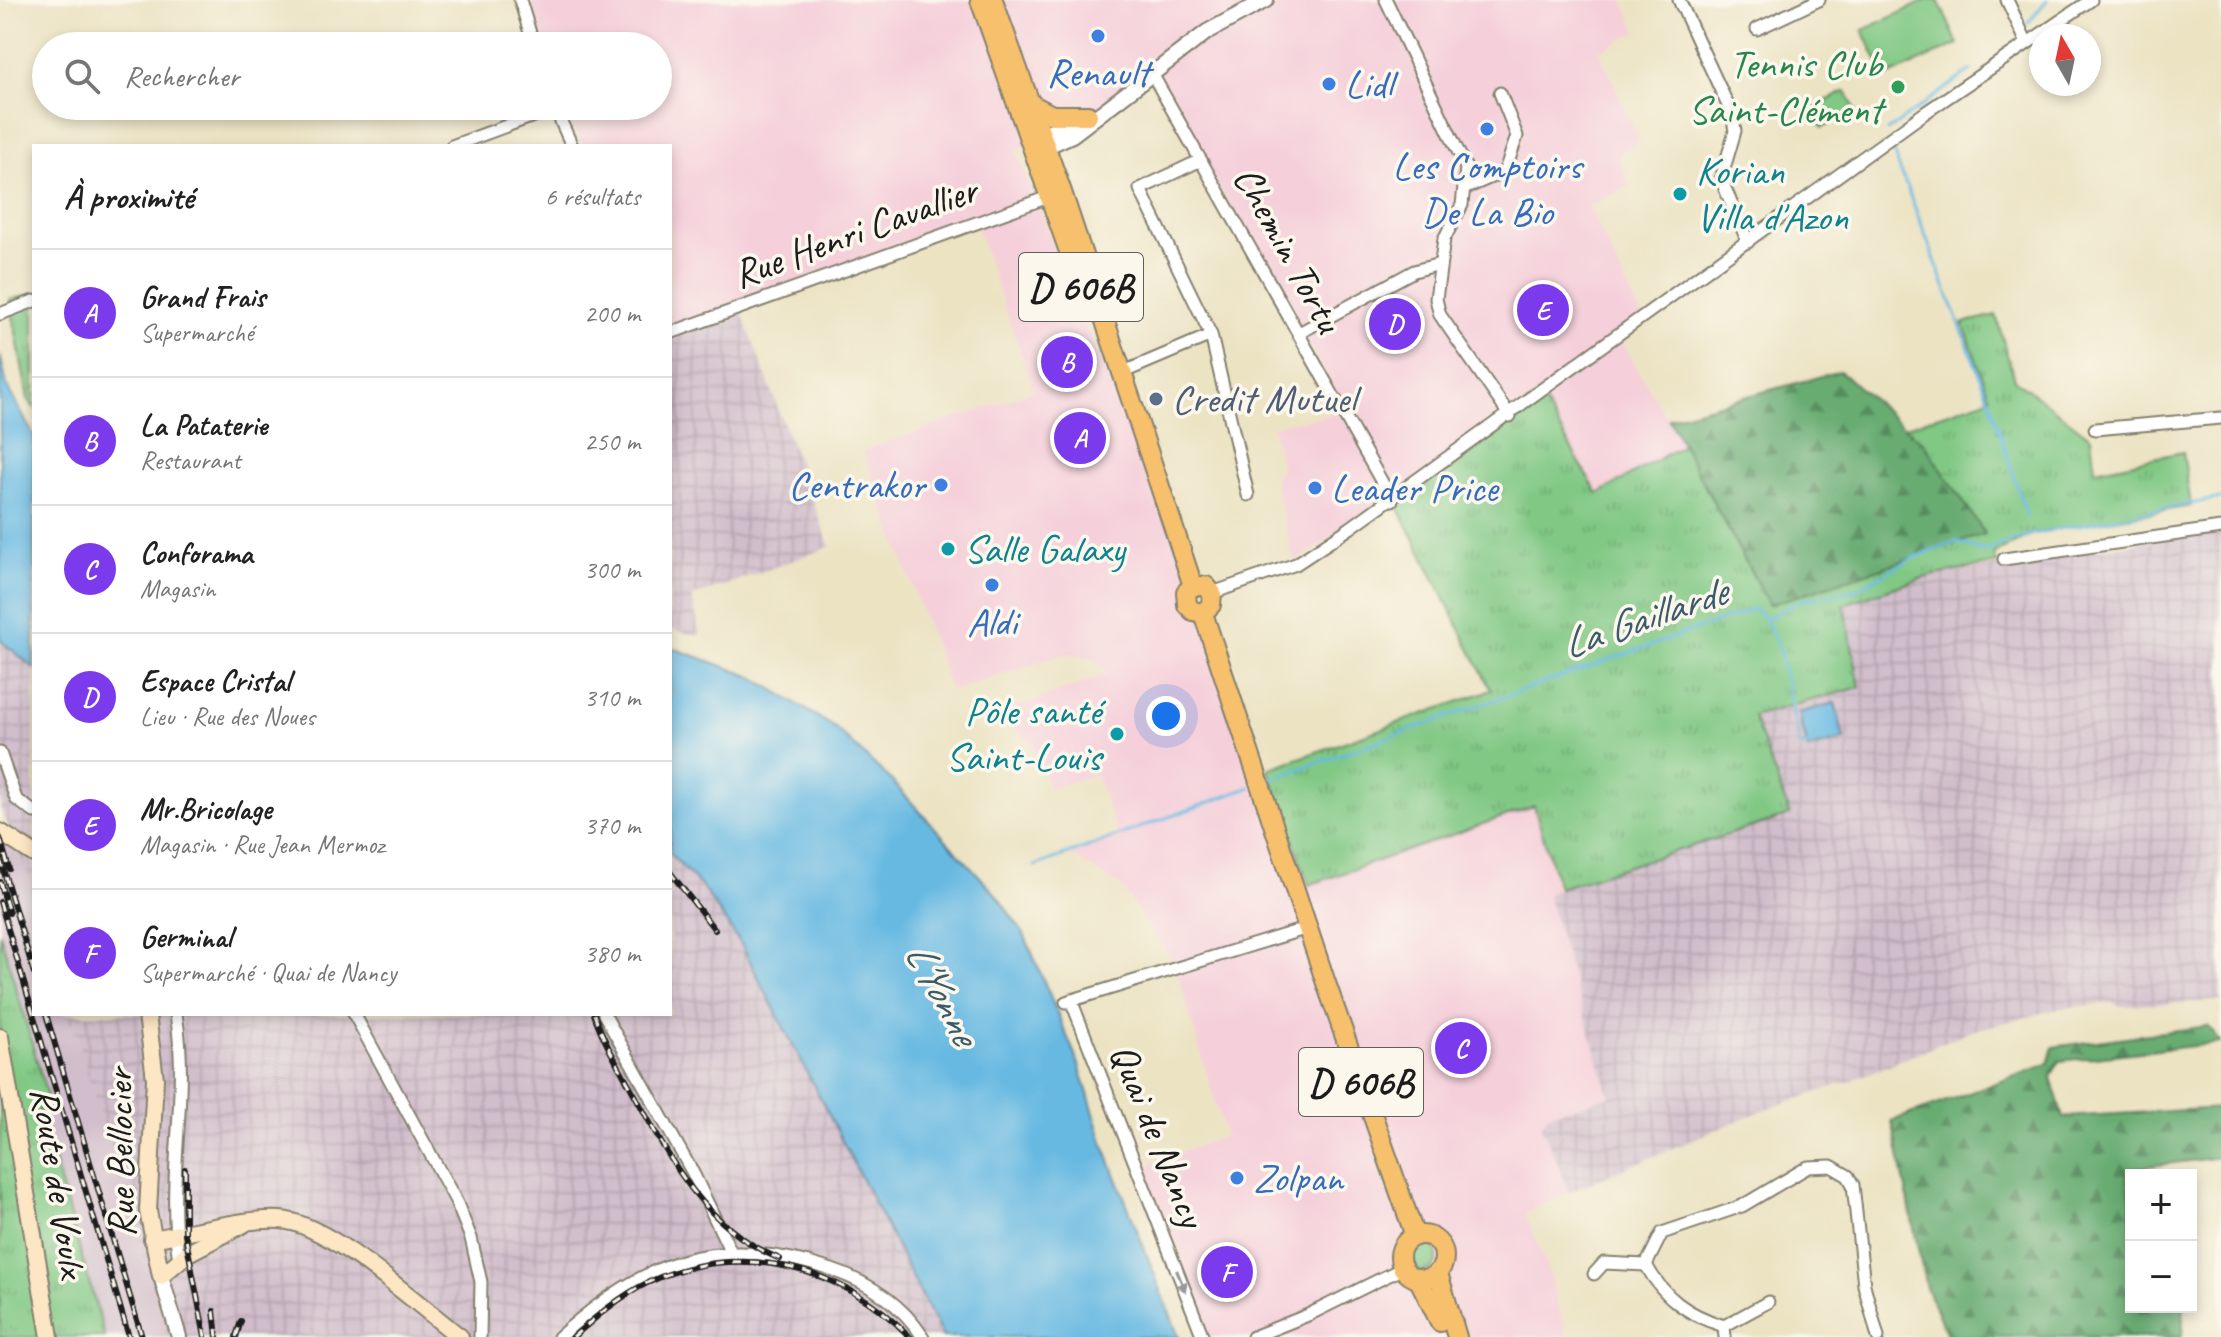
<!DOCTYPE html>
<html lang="fr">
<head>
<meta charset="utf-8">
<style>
	body { margin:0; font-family:Caveat,sans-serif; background:#f6f6f6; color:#222 }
	.controls { position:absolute; right:24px; bottom:24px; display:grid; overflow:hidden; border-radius:0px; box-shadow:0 4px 12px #0003 }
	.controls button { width:72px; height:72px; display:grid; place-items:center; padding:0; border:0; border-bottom:2px solid #e0e0e0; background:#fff; color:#222; font:40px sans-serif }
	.compass { position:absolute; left:2029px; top:24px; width:72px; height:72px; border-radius:50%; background:#fff; box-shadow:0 4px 12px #0003; rotate:351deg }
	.you { position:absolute; left:1166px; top:716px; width:28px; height:28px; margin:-20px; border:6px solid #fff; border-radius:50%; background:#1a73e8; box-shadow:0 0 0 12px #1a73e833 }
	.badge { display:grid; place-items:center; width:52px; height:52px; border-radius:50%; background:#7c3aed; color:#fff; font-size:26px; font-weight:700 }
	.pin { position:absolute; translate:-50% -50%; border:4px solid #fff; box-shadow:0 2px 8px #0006 }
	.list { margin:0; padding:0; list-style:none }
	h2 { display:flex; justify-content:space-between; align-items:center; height:104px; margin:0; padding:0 32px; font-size:34px }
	h2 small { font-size:26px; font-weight:400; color:#767676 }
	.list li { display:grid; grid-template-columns:52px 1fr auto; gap:24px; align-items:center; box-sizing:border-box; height:128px; padding:0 32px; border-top:2px solid #e0e0e0 }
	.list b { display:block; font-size:30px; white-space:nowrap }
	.list p { margin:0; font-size:26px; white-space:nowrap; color:#767676 }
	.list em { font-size:26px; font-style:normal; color:#767676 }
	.icon { flex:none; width:44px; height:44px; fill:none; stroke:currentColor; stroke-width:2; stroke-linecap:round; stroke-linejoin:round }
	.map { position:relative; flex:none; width:2221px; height:1337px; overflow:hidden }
	.search { position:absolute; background:#fff; box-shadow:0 4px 12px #0003; left:32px; top:32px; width:640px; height:88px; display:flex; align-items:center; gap:20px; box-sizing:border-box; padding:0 28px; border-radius:44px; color:#767676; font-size:30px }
	.panel { position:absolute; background:#fff; box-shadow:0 4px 12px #0003; left:32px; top:144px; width:640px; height:872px; border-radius:0px }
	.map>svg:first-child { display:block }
</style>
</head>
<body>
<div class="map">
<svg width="2221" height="1337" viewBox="0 0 2221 1337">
	<defs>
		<pattern id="industrial-grid" width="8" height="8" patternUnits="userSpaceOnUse" patternTransform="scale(2)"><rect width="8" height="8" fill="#d1bdcb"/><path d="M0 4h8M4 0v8" fill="none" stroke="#b3a2ae"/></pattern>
		<pattern id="grass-tufts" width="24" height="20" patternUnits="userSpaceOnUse" patternTransform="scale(2)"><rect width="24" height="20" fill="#80c884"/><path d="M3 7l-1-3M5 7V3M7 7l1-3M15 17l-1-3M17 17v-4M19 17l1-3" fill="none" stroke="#6eab71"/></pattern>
		<pattern id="forest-firs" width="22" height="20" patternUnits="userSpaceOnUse" patternTransform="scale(2)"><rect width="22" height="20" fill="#68ac72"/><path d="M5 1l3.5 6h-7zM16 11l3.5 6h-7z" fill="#558b5d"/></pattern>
	</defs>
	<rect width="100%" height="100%" fill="#fbf7ec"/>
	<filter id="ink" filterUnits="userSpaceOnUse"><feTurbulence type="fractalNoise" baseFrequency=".0125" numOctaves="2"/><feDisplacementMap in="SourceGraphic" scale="16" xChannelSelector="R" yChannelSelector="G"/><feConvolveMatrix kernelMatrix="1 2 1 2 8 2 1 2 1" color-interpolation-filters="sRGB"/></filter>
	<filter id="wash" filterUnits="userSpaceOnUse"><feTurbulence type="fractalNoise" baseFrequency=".006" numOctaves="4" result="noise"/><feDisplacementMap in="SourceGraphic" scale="32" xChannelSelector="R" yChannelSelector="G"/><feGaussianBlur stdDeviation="1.8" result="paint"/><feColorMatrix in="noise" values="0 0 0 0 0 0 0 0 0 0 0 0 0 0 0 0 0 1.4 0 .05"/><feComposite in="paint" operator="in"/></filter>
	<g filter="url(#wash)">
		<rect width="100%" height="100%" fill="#ece3c3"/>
		<polygon fill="#f5cfda" points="541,0 1623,0 1637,32 1599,51 1640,141 1618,155 1630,186 1589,206 1645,324 1622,343 1683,445 1598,494 1541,396 1294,563 1274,480 1281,469 1272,426 1347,412 1156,76 1016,152 1268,769 1309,885 1535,805 1610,1096 1542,1126 1569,1192 1525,1213 1548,1270 1567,1337 1204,1337 1142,1167 1225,1136 1175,964 1121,886 1071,855 1118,836 1096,774 1049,789 1032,742 996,715 1108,674 1092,658 1065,654 951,691 863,451 1034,391 973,217 670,327 670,146 582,146 566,106 658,106 658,46 545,46 530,4"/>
		<g fill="url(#industrial-grid)">
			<polygon points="738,302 830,547 692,597 700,636 670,629 670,327"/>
			<polygon points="2221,530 2221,1001 2121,1006 2112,1003 2062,1008 1968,1032 1848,1082 1761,1111 1569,1192 1542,1126 1548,1115 1610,1096 1547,895 1559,888 1790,815 1752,715 1860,687 1843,604 1926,577"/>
			<polygon points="0,640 34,668 34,898 21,854 0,808"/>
			<polygon points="670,854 702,887 741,944 943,1337 167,1337 69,1014 670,1014"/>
		</g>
		<polygon fill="#d1bdcb" points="0,841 21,854 34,898 34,1014 69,1014 167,1337 105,1337 39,1108 49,1105 0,933"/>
		<g fill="url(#grass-tufts)" stroke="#4e7250" stroke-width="2">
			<polygon points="34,293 34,408 28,399 10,300"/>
			<polygon points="1996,315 2014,379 2091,437 2095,470 2183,452 2191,506 2034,533 1994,554 1997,563 1926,577 1844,604 1860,687 1753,716 1790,815 1559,888 1534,806 1309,885 1268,769 1491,690 1395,501 1540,395 1598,494 1683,445 1769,605 1926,445 1905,427 1990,398 1963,323"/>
			<polygon points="0,933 50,1106 39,1109 105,1337 0,1337"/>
			<circle cx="1422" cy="1257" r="15"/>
		</g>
		<g fill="url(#forest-firs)" stroke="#426447" stroke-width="2">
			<polygon points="1840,371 1925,445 1985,534 1769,605 1668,418"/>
			<polygon points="2208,1026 2221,1043 2059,1061 2051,1077 2063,1117 2221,1108 2221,1157 2126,1169 2131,1206 2131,1307 2184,1307 2182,1337 1948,1337 1926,1288 1892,1121 2048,1064 2053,1047"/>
		</g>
		<g fill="#80c884" stroke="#4e7250" stroke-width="2">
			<polygon points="1928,0 1938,0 1958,44 1885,78 1863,30"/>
			<polygon points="1846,91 1856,111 1822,128 1812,108"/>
		</g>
		<g fill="#67b9e2" stroke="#426a7f" stroke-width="2">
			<polygon points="0,354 7,386 34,436 34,668 0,640"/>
			<polygon points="670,647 753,677 834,727 890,779 994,892 1024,934 1078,1062 1105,1148 1179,1337 943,1337 741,944 702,887 670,854"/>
			<polygon points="1835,703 1844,739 1808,749 1799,713"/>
		</g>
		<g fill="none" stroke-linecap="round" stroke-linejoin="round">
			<g stroke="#67b9e2" stroke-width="3">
				<polyline points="2028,23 2047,0"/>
				<polyline points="1887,131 1971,70"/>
				<polyline points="1892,149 1991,405 2027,517"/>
				<polyline points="1766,619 1780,651 1800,747 1811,744"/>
				<polyline points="1268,780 1754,609 1766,619 1802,600 1855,590 1913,558 1956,542 1983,551 2032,534 2221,498"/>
				<polyline points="1035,866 1251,787"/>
			</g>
		</g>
	</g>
	<g filter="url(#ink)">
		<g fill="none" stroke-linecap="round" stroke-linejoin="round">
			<defs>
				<g id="minor">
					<polyline points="520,0 534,46"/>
					<polyline points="1386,0 1466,168 1462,205 1444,239 1436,299 1440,315 1510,416"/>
					<polyline points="1679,0 1732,114 1735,131 1721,179 1748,242"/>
					<polyline points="2007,0 2026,41"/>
					<polyline points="1757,29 1819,0"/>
					<polyline points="1151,72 1392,500"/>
					<polyline points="554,106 572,146"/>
					<polyline points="452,146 555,108"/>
					<polyline points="1201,160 1140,189 1211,335 1248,495"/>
					<polyline points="1466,188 1505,171 1517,136 1500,93"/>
					<polyline points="0,314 34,301"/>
					<polyline points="670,333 1054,195"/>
					<polyline points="1299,333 1414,271 1440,264"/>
					<polyline points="1119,374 1211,335"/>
					<polyline points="2095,429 2221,418"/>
					<polyline points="2004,559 2221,528"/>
					<polyline points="1212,593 1296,564 1350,528 1926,112 2091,0"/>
					<polyline points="0,753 16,799 34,812"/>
					<polyline points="1071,1000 1203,1337"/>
					<polyline points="1066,1002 1308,928"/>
					<path d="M176,1014c14,82 -11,164 3,246"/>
					<polyline points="354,1014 456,1201 471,1238 481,1282 480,1337"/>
					<polyline points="604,1014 694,1175 731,1252"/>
					<polyline points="1594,1274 1604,1263 1646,1265"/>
					<polyline points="1724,1326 1768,1302"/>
					<path d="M559,1337c87,-77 159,-106 273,-67 38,13 69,33 91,67"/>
					<polyline points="1253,1337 1308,1315 1403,1268"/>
					<path d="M1725,1337l-1,-11c-36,-11 -60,-28 -78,-61l16,-32 80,-27 66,-39 23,-1 17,10 5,9 11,100 14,52"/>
				</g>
				<g id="tertiary">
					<polyline points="1032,138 1083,118"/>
					<polyline points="1037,151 1072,135 1207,32 1266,0"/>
					<polyline points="161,1276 179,1337"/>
				</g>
				<g id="secondary">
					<polyline points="0,832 34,854"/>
					<polyline points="147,1014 155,1079 148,1211 161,1276 188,1253 244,1224"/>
					<polyline points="0,1037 50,1337"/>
					<path d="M152,1239c37,-6 93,-21 128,-19 48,2 139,86 180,117"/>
				</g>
				<g id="primary">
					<polyline points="980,0 1083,291"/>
					<polyline points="993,0 1062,192 1193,586"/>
					<polyline points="1031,104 1052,115 1088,115"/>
					<polyline points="1193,586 1206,586 1212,593 1211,605 1203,613"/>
					<polyline points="1193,586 1186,592 1187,605 1193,611 1203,613"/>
					<polyline points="1203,613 1326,983 1415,1236"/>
					<circle cx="1422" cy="1257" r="22"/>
					<polyline points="1438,1273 1457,1337"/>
					<polyline points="1418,1278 1440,1322"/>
				</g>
			</defs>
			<use href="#minor" stroke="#848070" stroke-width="15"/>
			<use href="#tertiary" stroke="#848070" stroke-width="18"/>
			<use href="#secondary" stroke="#848070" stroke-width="20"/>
			<use href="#primary" stroke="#848070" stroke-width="22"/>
			<use href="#minor" stroke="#fff" stroke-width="11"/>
			<use href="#tertiary" stroke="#fff" stroke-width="14"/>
			<use href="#secondary" stroke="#fce6c4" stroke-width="16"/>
			<use href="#primary" stroke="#f7c06c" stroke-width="18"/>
			<defs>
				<g id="rail">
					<polyline points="0,838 9,869"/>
					<polyline points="0,859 34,973"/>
					<polyline points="670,872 715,930"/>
					<polyline points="0,882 9,913"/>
					<polyline points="0,902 129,1337"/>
					<polyline points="46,1014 142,1337"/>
					<path d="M594,1014c10,29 27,56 42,83 36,67 70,131 144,162"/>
					<polyline points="185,1169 185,1234 205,1337"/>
					<polyline points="214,1311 217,1337"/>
					<polyline points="236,1337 241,1321"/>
					<path d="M573,1337c23,-20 46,-40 74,-54 91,-44 196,-17 263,54"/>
				</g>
			</defs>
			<use href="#rail" stroke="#1c1c1c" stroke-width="6"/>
			<use href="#rail" stroke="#fbf7ec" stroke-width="3" stroke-dasharray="9" stroke-linecap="butt"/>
		</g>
		<defs><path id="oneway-solid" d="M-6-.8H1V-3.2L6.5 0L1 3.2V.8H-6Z" transform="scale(2)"/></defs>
		<use fill="#999" href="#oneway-solid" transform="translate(1181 1281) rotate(68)"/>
	</g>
	<g fill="#3f7fe0" stroke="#fbf7ec" stroke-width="3">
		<circle cx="1098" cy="36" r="8"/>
		<circle cx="1329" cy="84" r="8"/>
		<circle cx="1487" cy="129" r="8"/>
		<circle cx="941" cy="485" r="8"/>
		<circle cx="1315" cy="488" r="8"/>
		<circle cx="992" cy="585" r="8"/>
		<circle cx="1237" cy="1178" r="8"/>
	</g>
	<circle fill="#2e9e5b" stroke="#fbf7ec" stroke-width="3" cx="1898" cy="87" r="8"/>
	<g fill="#0f9aa8" stroke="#fbf7ec" stroke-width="3">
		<circle cx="1680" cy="194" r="8"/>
		<circle cx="948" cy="549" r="8"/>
		<circle cx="1117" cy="734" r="8"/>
	</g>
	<circle fill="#5c6f8a" stroke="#fbf7ec" stroke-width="3" cx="1156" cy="399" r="8"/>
	<g text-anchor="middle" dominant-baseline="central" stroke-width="7" stroke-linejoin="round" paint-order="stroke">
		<g fill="#fbf7ec" stroke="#5f5e5a" stroke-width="2">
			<rect x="1019" y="253" width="124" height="68" rx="6"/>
			<rect x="1299" y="1048" width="124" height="68" rx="6"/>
		</g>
		<g font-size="38" font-weight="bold" fill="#1c1c1c">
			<text x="1081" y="287">D 606B</text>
			<text x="1361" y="1082">D 606B</text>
		</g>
		<g font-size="40" fill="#27864d" stroke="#fbf7ec" text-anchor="end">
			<text x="1882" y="64">Tennis Club<tspan x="1882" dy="46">Saint-Clément</tspan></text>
		</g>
		<g font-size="40" fill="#366cbe" stroke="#fbf7ec">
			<text x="1098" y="73">Renault</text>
			<text x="1345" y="84" text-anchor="start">Lidl</text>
			<text x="1487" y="166">Les Comptoirs<tspan x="1487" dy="46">De La Bio</tspan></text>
			<text x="925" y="485" text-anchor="end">Centrakor</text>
			<text x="1331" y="488" text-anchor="start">Leader Price</text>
			<text x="992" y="622">Aldi</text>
			<text x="1253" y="1178" text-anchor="start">Zolpan</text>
		</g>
		<g font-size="40" fill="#0d838f" stroke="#fbf7ec" text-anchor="start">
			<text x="1696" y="171">Korian<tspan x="1696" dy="46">Villa d'Azon</tspan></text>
			<text x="964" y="549">Salle Galaxy</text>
			<text x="1101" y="711" text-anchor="end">Pôle santé<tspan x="1101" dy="46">Saint-Louis</tspan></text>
		</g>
		<g font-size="40" fill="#1c1c1c" stroke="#fbf7ec">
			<text transform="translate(855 232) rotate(-20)">Rue Henri Cavallier</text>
			<text transform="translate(1288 249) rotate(61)">Chemin Tortu</text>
			<text transform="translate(1158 1135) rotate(68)">Quai de Nancy</text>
			<text transform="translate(120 1153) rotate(-91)">Rue Bellocier</text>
			<text transform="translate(59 1182) rotate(81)">Route de Voulx</text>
		</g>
		<g font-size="40" fill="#4e5e75" stroke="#fbf7ec" text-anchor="start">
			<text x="1172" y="399">Credit Mutuel</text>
		</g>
		<g font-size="42" font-style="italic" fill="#3a5b6b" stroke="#fbf7ec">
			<text transform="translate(1644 618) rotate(-19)">La Gaillarde</text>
			<text transform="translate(942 993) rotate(62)">L'Yonne</text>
		</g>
	</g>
</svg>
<div class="controls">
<button>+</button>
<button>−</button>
</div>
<svg class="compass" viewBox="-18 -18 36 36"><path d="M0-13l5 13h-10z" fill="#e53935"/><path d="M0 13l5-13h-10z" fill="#767676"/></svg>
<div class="you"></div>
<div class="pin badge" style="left:1080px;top:438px">A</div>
<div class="pin badge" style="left:1067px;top:362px">B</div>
<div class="pin badge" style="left:1461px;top:1048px">C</div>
<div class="pin badge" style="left:1395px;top:324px">D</div>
<div class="pin badge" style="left:1543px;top:310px">E</div>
<div class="pin badge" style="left:1227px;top:1272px">F</div>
<div class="search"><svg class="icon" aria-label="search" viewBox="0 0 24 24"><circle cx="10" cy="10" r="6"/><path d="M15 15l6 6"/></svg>Rechercher</div>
<section class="panel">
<h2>À proximité<small>6 résultats</small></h2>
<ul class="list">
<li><span class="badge">A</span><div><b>Grand Frais</b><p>Supermarché</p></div><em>200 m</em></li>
<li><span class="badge">B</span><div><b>La Pataterie</b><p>Restaurant</p></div><em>250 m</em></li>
<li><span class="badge">C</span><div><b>Conforama</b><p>Magasin</p></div><em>300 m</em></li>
<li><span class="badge">D</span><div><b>Espace Cristal</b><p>Lieu · Rue des Noues</p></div><em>310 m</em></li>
<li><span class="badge">E</span><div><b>Mr.Bricolage</b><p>Magasin · Rue Jean Mermoz</p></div><em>370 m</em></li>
<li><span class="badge">F</span><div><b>Germinal</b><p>Supermarché · Quai de Nancy</p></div><em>380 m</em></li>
</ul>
</section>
</div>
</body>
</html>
